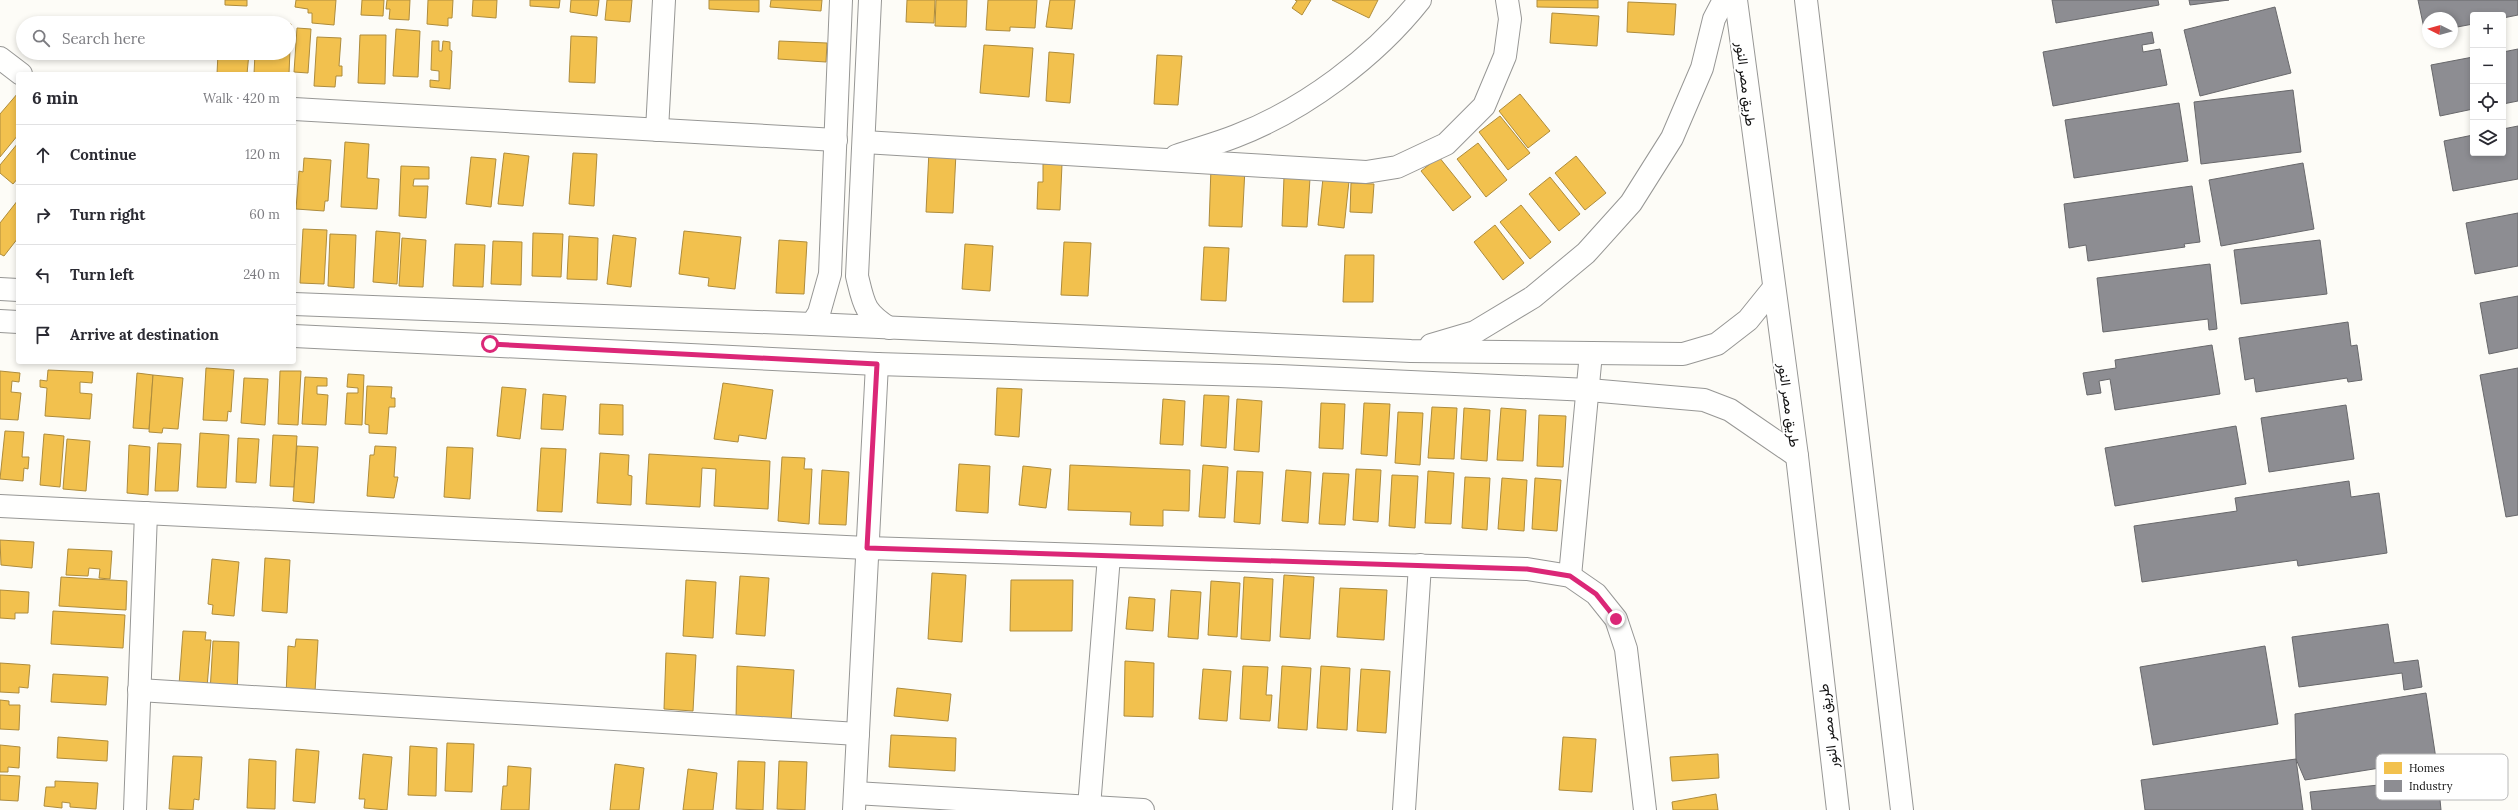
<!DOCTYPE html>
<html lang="en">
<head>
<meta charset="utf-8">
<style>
	body { margin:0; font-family:Lora,Vazirmatn,serif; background:#f2f2f3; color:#2b2b33 }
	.controls { position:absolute; right:12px; top:12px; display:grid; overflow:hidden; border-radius:4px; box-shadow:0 2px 6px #0003 }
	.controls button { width:36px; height:36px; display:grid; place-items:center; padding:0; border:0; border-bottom:1px solid #e1e1e2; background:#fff; color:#2b2b33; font:20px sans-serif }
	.compass { position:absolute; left:2422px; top:12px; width:36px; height:36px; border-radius:50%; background:#fff; box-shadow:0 2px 6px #0003; rotate:275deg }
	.stop { position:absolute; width:12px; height:12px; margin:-9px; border:3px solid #db2777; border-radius:50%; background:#fff }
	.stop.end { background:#db2777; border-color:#fff; box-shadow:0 1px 4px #0008 }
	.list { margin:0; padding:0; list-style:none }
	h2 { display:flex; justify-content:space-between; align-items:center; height:52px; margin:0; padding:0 16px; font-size:17px }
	h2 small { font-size:13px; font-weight:400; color:#7c7c81 }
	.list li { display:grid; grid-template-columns:26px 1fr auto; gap:12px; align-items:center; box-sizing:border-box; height:60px; padding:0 16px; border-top:1px solid #e1e1e2 }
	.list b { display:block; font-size:15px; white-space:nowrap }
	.list em { font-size:13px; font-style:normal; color:#7c7c81 }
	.icon { flex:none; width:22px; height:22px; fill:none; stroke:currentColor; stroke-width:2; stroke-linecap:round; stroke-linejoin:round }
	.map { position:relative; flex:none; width:2518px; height:810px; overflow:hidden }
	.search { position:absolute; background:#fff; box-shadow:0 2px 6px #0003; left:16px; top:16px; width:280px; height:44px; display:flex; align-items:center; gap:10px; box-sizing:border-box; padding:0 14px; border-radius:22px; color:#7c7c81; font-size:15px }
	.panel { position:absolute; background:#fff; box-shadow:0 2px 6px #0003; left:16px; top:72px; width:280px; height:292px; border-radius:4px }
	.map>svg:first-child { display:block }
</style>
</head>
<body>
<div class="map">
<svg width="2518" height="810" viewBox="0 0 2518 810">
	<rect width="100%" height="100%" fill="#fdfcf7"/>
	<g fill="#f2c14e" stroke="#ae8c3c">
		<polygon points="225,0 247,0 247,6 225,5"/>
		<polygon points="296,0 336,0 334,25 312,23 312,13 308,13 308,9 295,7"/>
		<polygon points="362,0 384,0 383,16 361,15"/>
		<polygon points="387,0 410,0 409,20 389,19 390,9 386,9"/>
		<polygon points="428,0 453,0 452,18 448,18 448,26 427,24"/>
		<polygon points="473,0 497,0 496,18 472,16"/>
		<polygon points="530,0 560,0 559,8 530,6"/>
		<polygon points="571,0 599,0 597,16 570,12"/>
		<polygon points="607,0 632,0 630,22 605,20"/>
		<polygon points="709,0 759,0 759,12 709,9"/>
		<polygon points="771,0 822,0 821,11 770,7"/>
		<polygon points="907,0 935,0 934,23 906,22"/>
		<polygon points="936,0 967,0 966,27 935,26"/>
		<polygon points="988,0 1037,0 1035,28 1010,27 1010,31 986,30"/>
		<polygon points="1050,0 1075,0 1072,29 1046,27"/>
		<polygon points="1295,0 1311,0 1302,15 1292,8 1297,1"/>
		<polygon points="1332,0 1378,0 1369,18"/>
		<polygon points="1537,0 1598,0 1598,8 1537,7"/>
		<polygon points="1628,2 1676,4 1674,35 1627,32"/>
		<polygon points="1552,13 1599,16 1597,46 1550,43"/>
		<polygon points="289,24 291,24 289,74 254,74 255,53 289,53"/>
		<polygon points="297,28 311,29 308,73 294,72"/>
		<polygon points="396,29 420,31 418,77 393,76"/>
		<polygon points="360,35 386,35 385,84 358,83"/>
		<polygon points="571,36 597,37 595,83 569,82"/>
		<polygon points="317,37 341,38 339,66 342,66 342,76 336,76 335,87 314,86"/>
		<polygon points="432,41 439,41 439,51 442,51 443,41 450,42 450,50 452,51 450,89 430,87 430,80 439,81 439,71 431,70"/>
		<polygon points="779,41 827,43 826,62 778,59"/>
		<polygon points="984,45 1033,48 1029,97 980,93"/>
		<polygon points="1049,52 1074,54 1070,103 1046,101"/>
		<polygon points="218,53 249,53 247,74 217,74"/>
		<polygon points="1157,55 1182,56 1178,105 1154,104"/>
		<polygon points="18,93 18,135 0,157 0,114"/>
		<polygon points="1520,94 1550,131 1528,148 1499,111"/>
		<polygon points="1500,116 1530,153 1508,170 1479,132"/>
		<polygon points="345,142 369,144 367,178 379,179 377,209 341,207"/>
		<polygon points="18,143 18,178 13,184 0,173 0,165"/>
		<polygon points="1478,143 1507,180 1486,197 1457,159"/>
		<polygon points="929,151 956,153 953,213 926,212"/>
		<polygon points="504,153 529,156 523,206 498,204"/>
		<polygon points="573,153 597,154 594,206 569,204"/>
		<polygon points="1576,156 1606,193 1585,210 1555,173"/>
		<polygon points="471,157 496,159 491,207 466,204"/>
		<polygon points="1439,157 1471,197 1453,211 1421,171"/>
		<polygon points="304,158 331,160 328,201 325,201 324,211 296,209 299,171 303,172"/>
		<polygon points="1043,164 1062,164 1060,210 1037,209 1038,182 1043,182"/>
		<polygon points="401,166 429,167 429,179 414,179 413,186 428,186 426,218 399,216"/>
		<polygon points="1211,167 1245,168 1242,227 1209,226"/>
		<polygon points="1284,177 1310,178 1307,227 1282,226"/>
		<polygon points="1550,177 1580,214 1559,231 1529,194"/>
		<polygon points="1323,178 1349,181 1344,228 1318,225"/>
		<polygon points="1351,183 1374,184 1372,213 1350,212"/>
		<polygon points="18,200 18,238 4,256 0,254 0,223"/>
		<polygon points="1521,205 1551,242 1530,259 1500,222"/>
		<polygon points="1495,225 1524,263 1503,280 1474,242"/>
		<polygon points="303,229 327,230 324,284 300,283"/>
		<polygon points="376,231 400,233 397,284 373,282"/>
		<polygon points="684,231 741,237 735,289 708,286 709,278 679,274"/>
		<polygon points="533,233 563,234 561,277 532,276"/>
		<polygon points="330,234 356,235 354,288 328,286"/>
		<polygon points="613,235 636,238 631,287 607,284"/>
		<polygon points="569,236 598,238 597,280 567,279"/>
		<polygon points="402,238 426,240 423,287 399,286"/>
		<polygon points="779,240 807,242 804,294 776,293"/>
		<polygon points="493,241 522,242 521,285 491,284"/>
		<polygon points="1064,242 1091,243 1088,296 1061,295"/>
		<polygon points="455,244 485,245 483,287 453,286"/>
		<polygon points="965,244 993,246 990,291 962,289"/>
		<polygon points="1204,247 1229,248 1226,301 1201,300"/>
		<polygon points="1345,255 1374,255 1373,302 1343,302"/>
		<polygon points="206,368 234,370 231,412 228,411 227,421 203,420"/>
		<polygon points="48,370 93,372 92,383 80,382 80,393 92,394 90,419 45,416 47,388 40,387 40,380 47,381"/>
		<polygon points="0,371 20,373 19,382 12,381 11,392 21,393 18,420 0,419"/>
		<polygon points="280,371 301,371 298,425 278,424"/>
		<polygon points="137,373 153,375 149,429 133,428"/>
		<polygon points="348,374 364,375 362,425 345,424 347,393 358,393 358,388 347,387"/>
		<polygon points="153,375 183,378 178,429 163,428 162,433 149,432"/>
		<polygon points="305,377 327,378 327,386 317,386 317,394 328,395 326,425 302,424"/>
		<polygon points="244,378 268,379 265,425 241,423"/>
		<polygon points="723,383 773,390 766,439 739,435 738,442 714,439"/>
		<polygon points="367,386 392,387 391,398 395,398 395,407 389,407 387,434 369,433 369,425 365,424"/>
		<polygon points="502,387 526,389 520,439 497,436"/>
		<polygon points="997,388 1022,389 1019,437 995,435"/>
		<polygon points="543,394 566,396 563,430 541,429"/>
		<polygon points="1204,395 1229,396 1226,448 1201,446"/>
		<polygon points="1163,399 1185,401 1183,445 1160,444"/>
		<polygon points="1237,399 1262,401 1259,452 1234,450"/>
		<polygon points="1321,403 1345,404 1343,449 1319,448"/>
		<polygon points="1364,403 1390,404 1387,456 1361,454"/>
		<polygon points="600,404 623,405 623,435 599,434"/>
		<polygon points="1432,407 1457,408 1454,459 1428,458"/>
		<polygon points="1464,408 1490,410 1487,461 1461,459"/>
		<polygon points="1501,408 1526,410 1523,461 1497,460"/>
		<polygon points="1398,412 1423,413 1420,465 1395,463"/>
		<polygon points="1539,415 1566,416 1563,467 1537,466"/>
		<polygon points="5,431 24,432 22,457 29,457 28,469 24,468 23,481 0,479"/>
		<polygon points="200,433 229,435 226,488 197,487"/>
		<polygon points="44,434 64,436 60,487 40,485"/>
		<polygon points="273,435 297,436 294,487 270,486"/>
		<polygon points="238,438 259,439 256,483 236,482"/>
		<polygon points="67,439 90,441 86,491 63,489"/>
		<polygon points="158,443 181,444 178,491 155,491"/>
		<polygon points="129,445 150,447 148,495 127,493"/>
		<polygon points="297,446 318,447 314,503 293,501"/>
		<polygon points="375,446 396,447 394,477 398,477 394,498 367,496 370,455 374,455"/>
		<polygon points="447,447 473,448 470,499 444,497"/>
		<polygon points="541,448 566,449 562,512 537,511"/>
		<polygon points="600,453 629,455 628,475 632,476 631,505 597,503"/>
		<polygon points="649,454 770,461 768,509 714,506 716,469 702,468 700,507 646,504"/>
		<polygon points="782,457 805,458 804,469 812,469 809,524 778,521"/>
		<polygon points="959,464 990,466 988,513 956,511"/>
		<polygon points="1070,465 1190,470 1189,511 1163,510 1163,526 1130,525 1131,512 1068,510"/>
		<polygon points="1203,465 1228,467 1225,518 1199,517"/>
		<polygon points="1023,466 1051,469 1046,508 1019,505"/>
		<polygon points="1356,469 1381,470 1378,522 1353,520"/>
		<polygon points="822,470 849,472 846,525 819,524"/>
		<polygon points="1286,470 1311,472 1308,523 1282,521"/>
		<polygon points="1237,471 1263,472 1260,524 1234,522"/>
		<polygon points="1428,471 1454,473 1451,524 1425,523"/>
		<polygon points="1323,473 1349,474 1345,525 1319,524"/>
		<polygon points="1392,475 1418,476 1415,528 1389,526"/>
		<polygon points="1465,477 1490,478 1487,530 1462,528"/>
		<polygon points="1502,478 1527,480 1524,531 1498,529"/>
		<polygon points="1535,478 1561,480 1557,531 1532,529"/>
		<polygon points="0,540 34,542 32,568 1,565"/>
		<polygon points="68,549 112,551 110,579 99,578 100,569 89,568 88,576 66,575"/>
		<polygon points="265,558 290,560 287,613 262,611"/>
		<polygon points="212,559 239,562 234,616 212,614 213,605 208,604"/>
		<polygon points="932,573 966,575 962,642 928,639"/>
		<polygon points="1284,575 1314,577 1310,639 1280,637"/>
		<polygon points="740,576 769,578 765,636 736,634"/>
		<polygon points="61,577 127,581 126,610 59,606"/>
		<polygon points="1244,577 1273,579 1270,641 1241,639"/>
		<polygon points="686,580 716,582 713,638 683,636"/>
		<polygon points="1011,580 1073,580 1072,631 1010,631"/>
		<polygon points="1211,581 1240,583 1237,637 1208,635"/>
		<polygon points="1340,588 1387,590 1384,640 1337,637"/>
		<polygon points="0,590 29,592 28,613 15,613 15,619 0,618"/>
		<polygon points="1171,590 1201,592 1198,639 1168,637"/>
		<polygon points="1129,597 1155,599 1153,631 1126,629"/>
		<polygon points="53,611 125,615 123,648 51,644"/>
		<polygon points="183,631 206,632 205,640 211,640 207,687 179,685"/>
		<polygon points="296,639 318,640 315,692 286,696 288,646 295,647"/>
		<polygon points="213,641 239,642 237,693 210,692"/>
		<polygon points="666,653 696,655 693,711 664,709"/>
		<polygon points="1125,661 1154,663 1153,717 1124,716"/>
		<polygon points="0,663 30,665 28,688 19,687 19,693 0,692"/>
		<polygon points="737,666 794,670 791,722 736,719"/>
		<polygon points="1243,666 1268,667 1266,695 1272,695 1270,721 1240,719"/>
		<polygon points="1282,666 1311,668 1307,730 1278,728"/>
		<polygon points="1321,666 1350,668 1347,730 1317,728"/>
		<polygon points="1203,669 1231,671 1227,721 1199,719"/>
		<polygon points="1361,669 1390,671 1386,733 1357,731"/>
		<polygon points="53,674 108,677 106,705 51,702"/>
		<polygon points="897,688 951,694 948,721 894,716"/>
		<polygon points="0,700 9,701 9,705 20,705 19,730 0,729"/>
		<polygon points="891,735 956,738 955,771 889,767"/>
		<polygon points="58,737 108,741 107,761 57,758"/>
		<polygon points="1563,737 1596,739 1592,792 1559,790"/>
		<polygon points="447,743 474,744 472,792 445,791"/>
		<polygon points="0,745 20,747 19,768 8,767 8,772 0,772"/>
		<polygon points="410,746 437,748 436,796 408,795"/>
		<polygon points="296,749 319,751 315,803 293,801"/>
		<polygon points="363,754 392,757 387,810 364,808 365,799 359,799"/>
		<polygon points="1718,754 1719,778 1672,781 1670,757"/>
		<polygon points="173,756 202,757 199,800 194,799 193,810 169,809"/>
		<polygon points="249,759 276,761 275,809 247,808"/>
		<polygon points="738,761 765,762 763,810 736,809"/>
		<polygon points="779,761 807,762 805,810 777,809"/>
		<polygon points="615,764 644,768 639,810 610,810"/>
		<polygon points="508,766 531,768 529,810 501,810 503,786 507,786"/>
		<polygon points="688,769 717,773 713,810 683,810"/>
		<polygon points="0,775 20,776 18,801 0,800"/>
		<polygon points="55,781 98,783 96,809 70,807 70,803 62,802 62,808 44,806 46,787 55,787"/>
		<polygon points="1716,794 1718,810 1673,810 1672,802"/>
	</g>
	<g fill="#8d8d92" stroke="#68686b">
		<polygon points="2052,0 2158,0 2159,5 2056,23"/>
		<polygon points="2189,0 2229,0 2190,5"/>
		<polygon points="2418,0 2518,0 2518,15 2503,18 2503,15 2473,15 2473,24 2452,28 2452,18 2428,18 2428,32 2425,33"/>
		<polygon points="2275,7 2291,73 2200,96 2184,30"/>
		<polygon points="2152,32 2154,43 2142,45 2143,52 2160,49 2167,85 2053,106 2043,52"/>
		<polygon points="2518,49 2518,101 2503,104 2503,52"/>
		<polygon points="2473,57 2473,109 2440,116 2431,65"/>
		<polygon points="2293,90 2301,152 2201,164 2194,102"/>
		<polygon points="2179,103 2188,161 2074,178 2065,120"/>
		<polygon points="2518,126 2518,179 2453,191 2444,141 2473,135 2473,153 2503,153 2503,129"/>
		<polygon points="2303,163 2314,229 2221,246 2209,180"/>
		<polygon points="2192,186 2200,242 2184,244 2185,247 2088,261 2086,245 2069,248 2064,204"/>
		<polygon points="2518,213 2518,266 2475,274 2466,223"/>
		<polygon points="2320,240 2327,294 2241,304 2234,250"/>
		<polygon points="2210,264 2217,329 2209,330 2208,319 2103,332 2097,278"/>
		<polygon points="2518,296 2518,348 2489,354 2480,303"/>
		<polygon points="2348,322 2351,346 2357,345 2362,380 2348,382 2347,378 2256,392 2254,378 2245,380 2239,338"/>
		<polygon points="2212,345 2220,394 2115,410 2110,379 2099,381 2101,393 2087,395 2083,373 2116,368 2115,360"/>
		<polygon points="2518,368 2518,515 2506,517 2480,375"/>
		<polygon points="2346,405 2354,459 2269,472 2261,418"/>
		<polygon points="2236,426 2246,484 2115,506 2105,448"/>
		<polygon points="2349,481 2351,497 2379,493 2387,553 2298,566 2297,560 2142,582 2134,526 2237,511 2235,498"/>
		<polygon points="2388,624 2394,663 2418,660 2422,687 2404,690 2402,673 2299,687 2292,637"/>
		<polygon points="2265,646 2278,724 2153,745 2140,667"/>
		<polygon points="2426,693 2436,759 2305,780 2296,759 2295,714"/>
		<polygon points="2296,759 2303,810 2145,810 2141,780"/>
		<polygon points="2438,779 2441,810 2312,810 2310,792"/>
	</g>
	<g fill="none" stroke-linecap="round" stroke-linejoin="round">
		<defs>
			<g id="minor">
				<path d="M870,0l-13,276c7,29 7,36 32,52"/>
				<polyline points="1736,0 1797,456 1838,810"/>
				<polyline points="1806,0 1902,810"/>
				<polyline points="0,58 21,74"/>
				<polyline points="294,109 836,140"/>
				<polyline points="657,130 664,0"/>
				<polyline points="864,142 1366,172 1397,167 1446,144 1484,106 1505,56 1510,19 1507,0"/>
				<path d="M1176,156c20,-7 40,-12 60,-20 68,-26 139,-79 184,-136"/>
				<polyline points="0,289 18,290"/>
				<polyline points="294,304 812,324 1411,351 1683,354 1717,344 1748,320 1773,289"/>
				<polyline points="0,321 18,322"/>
				<polyline points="812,324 819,313 830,274 841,0"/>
				<polyline points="294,336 877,364 1279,376 1589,390 1704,400 1730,410 1797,456"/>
				<polyline points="1431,345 1475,332 1533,297 1586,253 1631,203 1672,138 1702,68 1714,19 1724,0"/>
				<polyline points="0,506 867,548 1527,569 1570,576 1596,594 1616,619 1626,649 1645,810"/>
				<polyline points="1570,576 1591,353"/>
				<polyline points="139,690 858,734"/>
				<polyline points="855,793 1143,810"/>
				<polyline points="1089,807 1109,556"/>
				<polyline points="135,810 146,513"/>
				<polyline points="854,810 877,364"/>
				<polyline points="1404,810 1420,565"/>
			</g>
		</defs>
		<use href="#minor" stroke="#979795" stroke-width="24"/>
		<use href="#minor" stroke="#fffffe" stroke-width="22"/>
	</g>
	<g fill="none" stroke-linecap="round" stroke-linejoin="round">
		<polyline stroke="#db2777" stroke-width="5" points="490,344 877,364 867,548 1527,569 1570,576 1596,594 1616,619"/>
	</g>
	<g text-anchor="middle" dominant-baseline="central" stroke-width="4" stroke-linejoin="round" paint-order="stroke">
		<g font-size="14" fill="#111" stroke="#fff">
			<text transform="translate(1746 84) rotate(83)">طريق مصر النور</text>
			<text transform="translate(1789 405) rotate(82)">طريق مصر النور</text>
			<text transform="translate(1828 726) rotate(-97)">طريق مصر النور</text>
		</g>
	</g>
	<rect x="2376" y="754" width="132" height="46" rx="6" fill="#fff" stroke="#b8b8b8" stroke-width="1"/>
	<rect x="2384" y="762" width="18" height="12" fill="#f2c14e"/>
	<rect x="2384" y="780" width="18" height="12" fill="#8d8d92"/>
	<g font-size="11" fill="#111">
		<text x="2409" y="772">Homes</text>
		<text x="2409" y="790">Industry</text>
	</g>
</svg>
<div class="controls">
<button>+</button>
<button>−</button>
<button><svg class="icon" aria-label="locate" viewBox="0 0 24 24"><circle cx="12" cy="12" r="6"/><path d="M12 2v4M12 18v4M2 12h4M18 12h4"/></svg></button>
<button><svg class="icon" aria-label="layers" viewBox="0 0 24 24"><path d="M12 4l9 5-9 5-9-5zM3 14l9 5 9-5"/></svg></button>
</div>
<svg class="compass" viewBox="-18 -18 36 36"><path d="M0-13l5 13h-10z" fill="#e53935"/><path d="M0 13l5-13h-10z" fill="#7c7c81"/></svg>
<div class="stop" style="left:490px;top:344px"></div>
<div class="stop end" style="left:1616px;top:619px"></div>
<div class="search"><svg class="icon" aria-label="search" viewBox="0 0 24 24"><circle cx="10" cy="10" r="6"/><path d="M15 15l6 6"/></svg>Search here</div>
<section class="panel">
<h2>6 min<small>Walk · 420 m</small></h2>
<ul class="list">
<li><svg class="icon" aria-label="ahead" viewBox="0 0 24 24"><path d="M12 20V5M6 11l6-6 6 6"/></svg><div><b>Continue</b></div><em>120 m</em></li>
<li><svg class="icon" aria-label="right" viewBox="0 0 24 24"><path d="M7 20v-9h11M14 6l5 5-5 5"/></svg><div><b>Turn right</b></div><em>60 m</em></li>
<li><svg class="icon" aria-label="left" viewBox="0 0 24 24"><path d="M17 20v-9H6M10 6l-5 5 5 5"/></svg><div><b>Turn left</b></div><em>240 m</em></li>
<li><svg class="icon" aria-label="arrive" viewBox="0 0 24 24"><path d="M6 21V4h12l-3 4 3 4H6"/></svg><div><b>Arrive at destination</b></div></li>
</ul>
</section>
</div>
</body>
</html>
